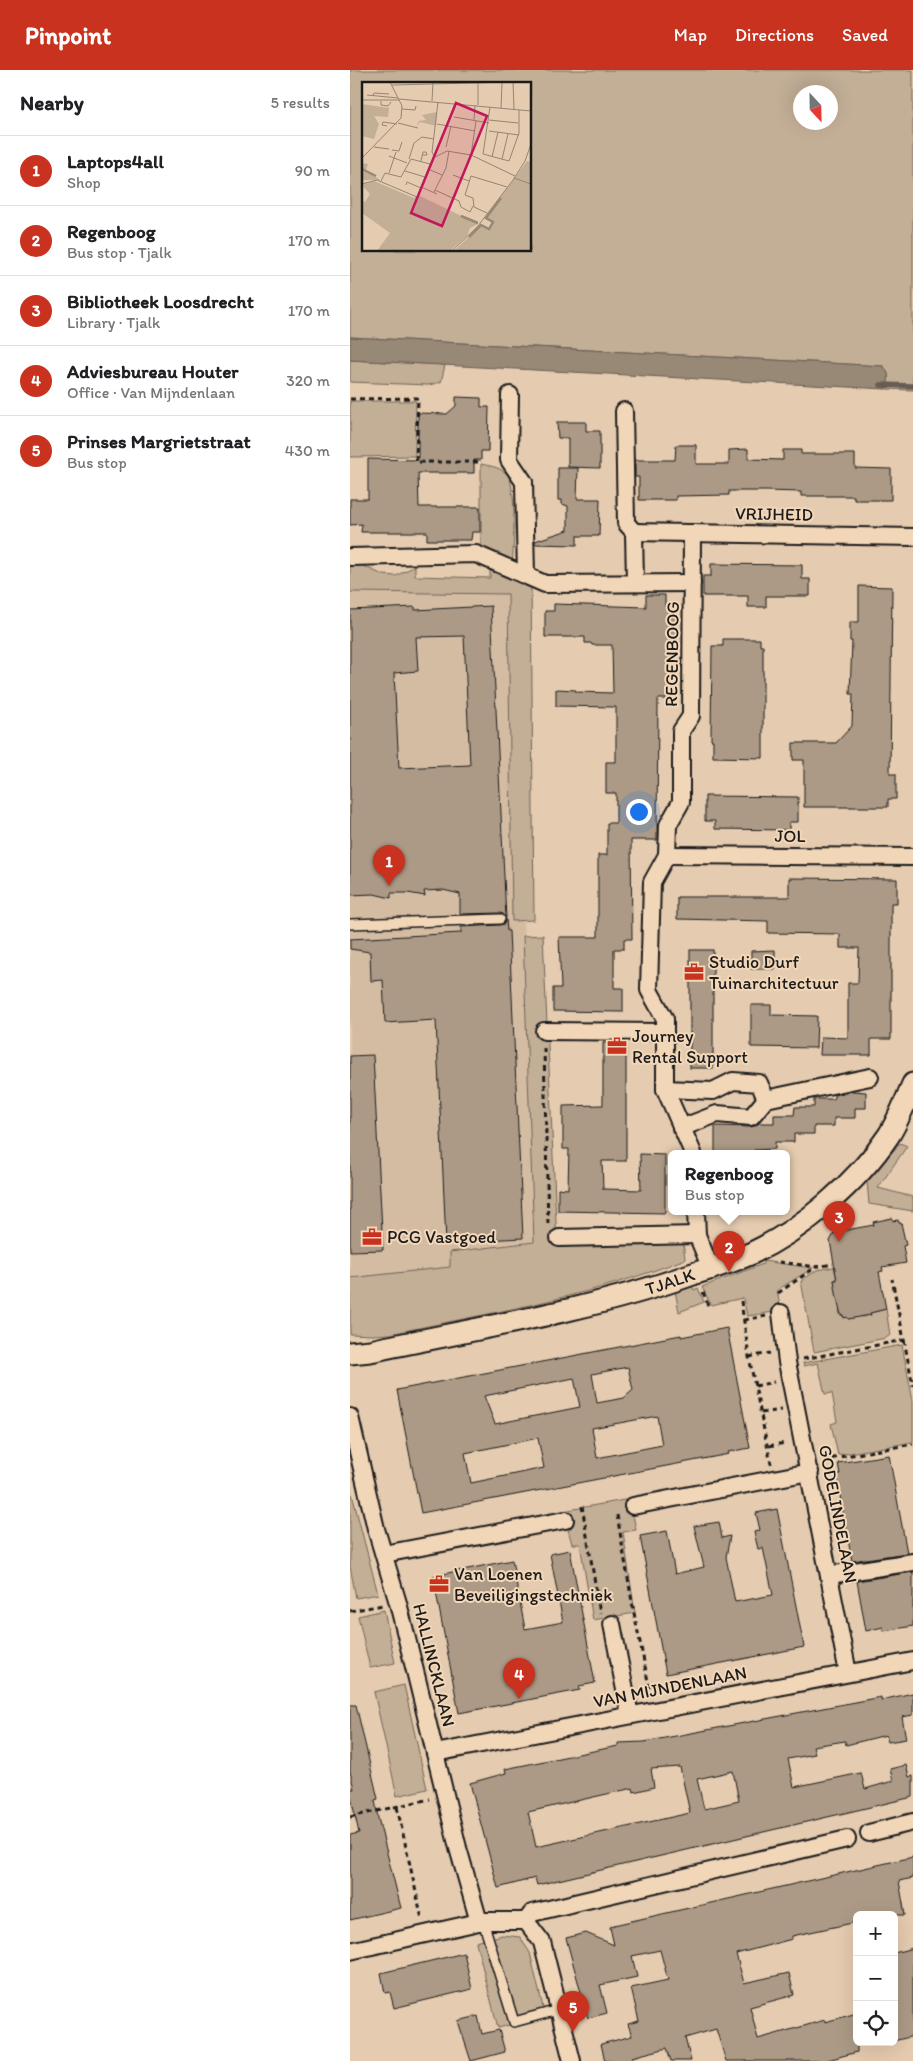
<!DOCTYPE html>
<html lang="en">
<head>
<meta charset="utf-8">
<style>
	body { margin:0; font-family:Itim,sans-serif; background:#f6f6f6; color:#202124 }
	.controls { position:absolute; right:15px; bottom:15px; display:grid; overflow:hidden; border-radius:8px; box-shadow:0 5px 20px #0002 }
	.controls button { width:45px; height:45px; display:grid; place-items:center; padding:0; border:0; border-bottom:1px solid #e0e0e0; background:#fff; color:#202124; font:25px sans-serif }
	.compass { position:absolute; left:443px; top:15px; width:45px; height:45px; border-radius:50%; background:#fff; box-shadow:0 5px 20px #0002; rotate:158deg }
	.you { position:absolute; left:288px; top:741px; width:18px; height:18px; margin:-12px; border:4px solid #fff; border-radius:50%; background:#1a73e8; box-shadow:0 0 0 8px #1a73e833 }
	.badge { display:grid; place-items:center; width:32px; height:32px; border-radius:50%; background:#c8321e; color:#fff; font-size:16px; font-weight:700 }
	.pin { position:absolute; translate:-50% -41px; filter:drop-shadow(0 1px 2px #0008) }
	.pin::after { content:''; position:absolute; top:26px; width:18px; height:15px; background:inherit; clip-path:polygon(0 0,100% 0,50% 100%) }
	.popup { position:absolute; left:318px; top:1080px; width:122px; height:65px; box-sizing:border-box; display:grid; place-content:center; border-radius:8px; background:#fff; filter:drop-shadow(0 1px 4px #0005); font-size:16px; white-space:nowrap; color:#757577 }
	.popup b { font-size:19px; color:#202124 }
	.popup::after { content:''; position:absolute; left:50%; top:100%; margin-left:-10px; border:10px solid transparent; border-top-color:#fff }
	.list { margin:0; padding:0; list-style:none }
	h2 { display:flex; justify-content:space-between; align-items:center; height:65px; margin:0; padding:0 20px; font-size:21px }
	h2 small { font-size:16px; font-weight:400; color:#757577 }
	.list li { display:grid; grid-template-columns:32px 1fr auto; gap:15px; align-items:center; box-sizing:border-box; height:70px; padding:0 20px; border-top:1px solid #e0e0e0 }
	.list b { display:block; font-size:19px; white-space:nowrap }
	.list p { margin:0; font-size:16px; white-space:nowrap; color:#757577 }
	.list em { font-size:16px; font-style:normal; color:#757577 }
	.icon { flex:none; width:28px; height:28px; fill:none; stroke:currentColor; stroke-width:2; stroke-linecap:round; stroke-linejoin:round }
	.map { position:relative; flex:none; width:563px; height:1991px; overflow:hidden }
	header { display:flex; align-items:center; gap:30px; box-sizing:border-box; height:70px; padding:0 25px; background:#c8321e; color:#fff }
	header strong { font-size:24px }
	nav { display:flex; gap:28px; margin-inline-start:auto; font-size:18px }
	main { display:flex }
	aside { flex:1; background:#fff }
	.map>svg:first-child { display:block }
</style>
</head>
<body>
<header>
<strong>Pinpoint</strong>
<nav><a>Map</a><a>Directions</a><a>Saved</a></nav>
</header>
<main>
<aside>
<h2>Nearby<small>5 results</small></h2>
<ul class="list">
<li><span class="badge">1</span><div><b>Laptops4all</b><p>Shop</p></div><em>90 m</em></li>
<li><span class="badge">2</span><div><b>Regenboog</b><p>Bus stop · Tjalk</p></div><em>170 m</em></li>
<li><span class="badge">3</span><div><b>Bibliotheek Loosdrecht</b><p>Library · Tjalk</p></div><em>170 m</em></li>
<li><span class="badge">4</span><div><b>Adviesbureau Houter</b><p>Office · Van Mijndenlaan</p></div><em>320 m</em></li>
<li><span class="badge">5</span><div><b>Prinses Margrietstraat</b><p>Bus stop</p></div><em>430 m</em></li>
</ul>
</aside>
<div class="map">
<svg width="563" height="1991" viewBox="0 0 563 1991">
	<rect width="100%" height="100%" fill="#e5cbaf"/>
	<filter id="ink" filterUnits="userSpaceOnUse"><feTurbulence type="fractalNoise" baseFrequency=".02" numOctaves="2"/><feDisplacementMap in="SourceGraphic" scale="10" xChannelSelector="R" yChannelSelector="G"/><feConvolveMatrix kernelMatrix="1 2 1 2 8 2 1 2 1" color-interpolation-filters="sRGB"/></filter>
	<g filter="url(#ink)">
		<polygon fill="#d4bca3" points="160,514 186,1179 0,1221 0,515"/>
		<g fill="#c3ae96" stroke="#706559" fill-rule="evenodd">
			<path d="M0,0h563v320l-28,-1c5,-10 5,-15 -2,-23l-533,-29zM14,14h166v166h-166zM450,22h30v30h-30z"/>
			<polygon points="0,290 95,295 91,312 79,315 0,312"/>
			<polygon points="0,331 66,331 65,386 0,387"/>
			<path d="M131,394c9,2 19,3 26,10 10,11 7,73 5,90l-31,-16z"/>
			<polygon points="0,490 33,505 46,506 65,496 65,506 140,508 140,497 181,510 184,850 162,851 158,524 0,522"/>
			<path d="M193,865l14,309 126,-3 2,18c-94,38 -196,54 -295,75l-18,1 -22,-1v-56l100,-11v-15l84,-10 -11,-306z"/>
			<polygon points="550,1073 557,1076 528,1118 563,1127 563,1141 519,1134 517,1111"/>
			<polygon points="413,1191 463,1198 427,1220 431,1241 397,1246 393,1228 361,1235 352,1217 413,1194"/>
			<polygon points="484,1197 487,1210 484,1210 492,1240 489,1240 490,1245 497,1247 498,1249 511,1244 512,1247 520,1245 520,1243 536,1239 540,1265 536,1268 464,1282 451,1211 467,1200"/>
			<polygon points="341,1214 344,1220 348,1218 354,1232 329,1242 325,1220"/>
			<polygon points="552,1275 563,1331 563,1372 488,1385 481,1354 487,1352 482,1323 475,1324 468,1293 454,1296 453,1293"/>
			<polygon points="0,1424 2,1424 28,1524 6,1528 0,1496"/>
			<polygon points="280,1429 286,1460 273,1462 285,1543 243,1550 230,1474 222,1474 213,1441"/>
			<polygon points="34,1540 45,1593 20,1598 8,1546"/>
			<polygon points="54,1615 77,1719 47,1726 24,1622"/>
			<polygon points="152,1865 170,1867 180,1883 195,1946 148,1958 126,1872"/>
		</g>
		<path fill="#988876" stroke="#665d52" d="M0,267l533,29c7,8 7,13 2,23l-535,-29z"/>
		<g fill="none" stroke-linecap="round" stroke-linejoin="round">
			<polyline stroke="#665d52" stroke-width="5.5" points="531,315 563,316"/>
		</g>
		<g fill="#ac9a86" stroke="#1c1c1c" fill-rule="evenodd">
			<polygon points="106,327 131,328 131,337 139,337 138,381 131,381 131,390 124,390 124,403 68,403 69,437 130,437 130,462 122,462 121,470 77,470 77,462 11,462 12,454 0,455 0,429 18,429 18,389 68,390 68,343 97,344 106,336"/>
			<polygon points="207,352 236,352 236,361 250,361 250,398 218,397 218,368 208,368"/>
			<polygon points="326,375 346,375 346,394 379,394 379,380 398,379 398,389 433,390 433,380 451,380 451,384 505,384 505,398 541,399 541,430 504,430 504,426 451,426 451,422 415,421 379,421 379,425 326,426 326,430 289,430 289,407 285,407 285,390 325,390"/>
			<polygon points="208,398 228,398 227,429 250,429 249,466 227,466 227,475 185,474 185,471 218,460 218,436 212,434 212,430 208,430"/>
			<polygon points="361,494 452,495 452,509 460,509 460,526 416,526 416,537 398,537 398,526 353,526 353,506 361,506"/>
			<polygon points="509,516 542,517 540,704 546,704 546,729 538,729 538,737 454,737 454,690 443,690 443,673 486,673 502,656 503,624 500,624 502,571 500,571 500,552 509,552"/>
			<polygon points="296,525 315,525 315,537 319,537 319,547 326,547 326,620 319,620 319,629 308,629 307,770 281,770 282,869 274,869 274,879 264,879 264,918 273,918 273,942 203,941 203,918 211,918 209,867 248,867 248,785 257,785 257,753 266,753 266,723 256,723 256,692 266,692 266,637 206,636 206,619 226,620 226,622 263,623 262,575 242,575 241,573 235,573 235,567 195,567 195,541 204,541 204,534 296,537"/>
			<path d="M141,536l15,312 -3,-4 -3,-1 -40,1v-20l-17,-4 -19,1 1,5 -17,-3h-17v5l-17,-4 -24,1v-285l65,-3v3zM114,566l6,129 -71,3 -5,-95 24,-2 -2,-34z"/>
			<polygon points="373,569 410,569 410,576 413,576 413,688 363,687 363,670 361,670 362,576 373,576"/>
			<polygon points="355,726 448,727 448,752 439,752 439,760 365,759 365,751 355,751"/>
			<polygon points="439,808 547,809 547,833 541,833 541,969 521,969 521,985 470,985 471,967 498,968 498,913 508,913 509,878 490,878 490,864 418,863 418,851 327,849 327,827 439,827"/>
			<polygon points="156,849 157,861 159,861 173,1168 96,1172 86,950 35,953 33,910 21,911 20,882 0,879 0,869 111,863 111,857 150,855 154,854"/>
			<rect x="340" y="880" width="23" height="118"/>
			<polygon points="425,880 425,899 401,899 401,881"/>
			<polygon points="401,935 421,935 421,945 467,946 466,978 401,977"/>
			<polygon points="276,972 276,1091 252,1091 253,1119 291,1120 290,1084 315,1085 315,1143 208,1141 208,1118 218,1119 219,1079 213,1079 213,1036 253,1035 253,973"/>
			<polygon points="23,985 33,1180 0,1181 0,986"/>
			<polygon points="503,1021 516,1022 516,1038 505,1038 505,1048 484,1048 484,1056 464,1056 464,1064 444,1064 444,1072 425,1072 425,1079 404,1080 404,1083 365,1083 365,1056 401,1057 409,1053 424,1053 424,1045 444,1045 445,1037 464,1037 464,1029 484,1029 484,1025"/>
			<polygon points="542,1148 543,1151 548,1150 549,1153 551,1153 556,1175 553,1176 556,1193 532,1197 533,1201 529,1202 536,1239 520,1243 521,1245 498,1249 497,1247 494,1248 493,1245 491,1245 486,1223 484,1210 487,1210 480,1171 485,1162 524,1155 523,1152"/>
			<path d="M377,1258l23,120 -22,4 1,2 -308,59 -24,-123 284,-55v2zM278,1297l5,23 -9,8 -27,5 -5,-29zM224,1308l6,29 -85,17 -11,-28zM307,1346l5,29 -65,13 -5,-30zM188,1368l6,30 -73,15 -6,-30z"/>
			<polygon points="539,1385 557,1483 502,1491 486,1404 490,1404 488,1393"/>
			<polygon points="427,1439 454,1577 316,1604 290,1466 317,1461 325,1504 354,1497 344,1456 369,1452 372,1468 380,1466 376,1487 385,1532 423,1525 413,1478 408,1479 404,1462 410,1460 406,1443"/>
			<polygon points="220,1480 245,1613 229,1616 230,1620 109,1643 83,1506 162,1490 175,1559 213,1552 200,1484"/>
			<polygon points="563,1502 563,1556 534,1561 533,1557 516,1561 507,1511"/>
			<path d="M563,1623v22l-11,2 4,22 -18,3 -2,-7 -40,10 -1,-4 -32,5 2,8 -27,5 6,28 67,-14 4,16 28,-8 -3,-12 16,-4 3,12 4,-1v21l-376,88 -2,-7 -37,10 -28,-105 36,-10 -1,-4 113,-23v-3l26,-1 237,-45v3zM330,1697l10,46 -154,34 -8,-35 105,-24 1,4 20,-5 -3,-18zM383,1701l6,30 -35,8 -7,-30z"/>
			<polygon points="0,1635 6,1635 28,1729 25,1730 28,1748 51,1838 0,1850 0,1765 9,1763 0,1723 0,1719 4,1719 0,1701"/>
			<polygon points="563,1787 563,1808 549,1811 555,1845 507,1845 507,1852 442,1866 442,1869 386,1884 394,1913 439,1903 444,1925 400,1937 408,1969 475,1950 475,1952 507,1943 507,1982 474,1991 376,1991 366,1959 335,1968 341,1991 321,1991 317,1978 282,1987 283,1991 255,1991 251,1974 282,1966 278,1954 289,1951 281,1918 318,1910 310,1880 282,1886 287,1907 250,1915 257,1943 238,1948 216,1868 236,1863 264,1875 260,1857 264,1855"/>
			<polygon points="563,1878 563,1966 544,1971 544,1883"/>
			<polygon points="114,1883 122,1919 44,1938 40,1922 35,1923 31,1903"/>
			<polygon points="128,1946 132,1964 149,1960 155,1982 121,1991 108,1951"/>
		</g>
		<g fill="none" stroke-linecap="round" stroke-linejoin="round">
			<defs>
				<g id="service">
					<polyline points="0,854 150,849"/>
					<polyline points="133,1851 164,1952 208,1940"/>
				</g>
				<g id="minor">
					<polyline points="160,325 159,390 174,412 176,505"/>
					<polyline points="274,341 276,453 284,462 285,512"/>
					<polyline points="284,462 563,467"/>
					<polyline points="342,463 341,646 331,661 331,732 318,755 317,785 302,812 299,920 315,949 315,1019 343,1083"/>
					<polyline points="0,487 126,484 195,514 342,513"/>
					<polyline points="317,785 563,787"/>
					<polyline points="194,961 314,962"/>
					<polyline points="315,1019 363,1021 383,1011 409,1013 416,1029"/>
					<polyline points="331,1058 367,1044 401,1047 416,1029 520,1007"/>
					<polyline points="346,1141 347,1165 362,1201"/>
					<polyline points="209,1168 347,1165"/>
					<polyline points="431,1243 437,1292 498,1603"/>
					<polyline points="0,1347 26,1459 48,1533 67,1609 108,1778 129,1852"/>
					<polyline points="283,1436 460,1402"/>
					<polyline points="34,1484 215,1450"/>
					<polyline points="479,1505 563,1492"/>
					<polyline points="262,1554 280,1645"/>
					<polyline points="85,1683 563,1591"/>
					<polyline points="519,1763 563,1752"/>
					<polyline points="176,1851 192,1872 222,1991"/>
					<polyline points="0,1881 133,1851 176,1851 182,1843 497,1769"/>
				</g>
				<g id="tertiary">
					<path id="s1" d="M0,1283l20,-2c108,-23 219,-40 323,-77 19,-6 39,-12 57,-20 52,-24 107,-71 139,-119 10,-16 17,-35 24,-51"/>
				</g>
			</defs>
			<use href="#service" stroke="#1c1c1c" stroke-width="12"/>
			<use href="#minor" stroke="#1c1c1c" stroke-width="20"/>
			<use href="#tertiary" stroke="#1c1c1c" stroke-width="25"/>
			<g stroke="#1c1c1c" stroke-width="3" stroke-dasharray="5 4" stroke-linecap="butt">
				<polyline points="0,329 68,328 66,392 132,392"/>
				<polyline points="194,978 198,1156"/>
				<polyline points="429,1192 467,1197"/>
				<polyline points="353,1222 359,1238"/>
				<polyline points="428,1223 466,1197 483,1194"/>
				<polyline points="391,1231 399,1287 421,1394"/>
				<polyline points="394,1250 416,1246"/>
				<polyline points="554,1270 563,1316"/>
				<polyline points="399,1287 420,1283"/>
				<polyline points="453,1289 554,1270 542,1209"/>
				<polyline points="405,1316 424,1312"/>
				<polyline points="411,1343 431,1340"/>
				<polyline points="419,1376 435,1373"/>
				<polyline points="473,1390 563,1374"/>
				<polyline points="232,1436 250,1543"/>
				<polyline points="267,1445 284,1543 301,1626"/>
				<polyline points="0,1541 33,1535"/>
				<polyline points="47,1737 72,1849"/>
				<polyline points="0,1747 80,1729"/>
			</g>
			<use href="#service" stroke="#f2d6b8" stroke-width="9"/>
			<use href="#minor" stroke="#f2d6b8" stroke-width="16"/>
			<use href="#tertiary" stroke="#f2d6b8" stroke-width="21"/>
		</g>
	</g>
	<defs>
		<symbol id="office-bare" viewBox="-9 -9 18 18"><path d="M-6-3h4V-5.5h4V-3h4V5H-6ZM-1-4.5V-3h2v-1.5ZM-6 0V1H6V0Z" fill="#c8321e" stroke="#f2d6b8" stroke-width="2.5" paint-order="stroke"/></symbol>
	</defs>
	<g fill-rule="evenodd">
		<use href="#office-bare" x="330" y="888" width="28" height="28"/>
		<use href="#office-bare" x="253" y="962" width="28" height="28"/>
		<use href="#office-bare" x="8" y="1153" width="28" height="28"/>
		<use href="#office-bare" x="75" y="1500" width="28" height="28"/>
	</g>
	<g text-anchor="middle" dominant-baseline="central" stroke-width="4" stroke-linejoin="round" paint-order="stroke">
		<g font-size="18" fill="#1c1c1c" stroke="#f2d6b8">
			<text transform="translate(424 444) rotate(1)">VRIJHEID</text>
			<text transform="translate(322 584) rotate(-89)">REGENBOOG</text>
			<text transform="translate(440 766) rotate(1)">JOL</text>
			<text stroke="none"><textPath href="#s1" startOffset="328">TJALK</textPath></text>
			<text transform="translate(488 1444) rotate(79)">GODELINDELAAN</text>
			<text transform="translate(84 1595) rotate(76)">HALLINCKLAAN</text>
			<text transform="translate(320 1617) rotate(-11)">VAN MIJNDENLAAN</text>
		</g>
		<g font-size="18" fill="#1c1c1c" stroke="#f2d6b8" text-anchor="start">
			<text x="359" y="892">Studio Durf<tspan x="359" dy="21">Tuinarchitectuur</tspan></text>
			<text x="282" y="966">Journey<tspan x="282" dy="21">Rental Support</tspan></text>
			<text x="37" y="1167">PCG Vastgoed</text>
			<text x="104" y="1504">Van Loenen<tspan x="104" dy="21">Beveiligingstechniek</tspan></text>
		</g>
	</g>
	<g transform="translate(12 12)">
		<rect width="169" height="169" fill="#e5cbaf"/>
		<path d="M0,22l27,4 -1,9 -14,-1 5,8 -5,15 -12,-3zM75,30l-1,14 -16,-4 -4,5 3,-6 7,-1 -4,-5zM165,79l4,1v89h-77l27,-26 8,4 4,-8 -8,-3zM0,81l6,1 -2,6 14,10h-18zM12,99l40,17 4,-3 60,29 -8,4 -3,8 -17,15h-73l13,-18 -28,-20v-13l3,2 5,-8 -8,-9z" fill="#c3ae96"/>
		<path fill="none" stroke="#988876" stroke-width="2.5" d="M0,87l14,7M99,134l17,7M107,155l12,-12 8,4 4,-7 -7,-4 15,-20"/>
		<path fill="none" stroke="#958574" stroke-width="1" d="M151,0l1,27M30,3l120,-3M5,13l31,3M11,14l1,-3 15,1M37,17l132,12M0,18h37M19,19v4l7,1 3,-4M70,19l1,-19M116,23v-23M128,25l-7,47 26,7 10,-28v-23M139,26l1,-25M40,27l13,1 1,-4M92,35l35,6M112,38l1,-15M127,38l29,3M36,41l20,5M75,42l38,7M25,44l-5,-1 1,-3 14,2M127,49l30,4M12,65l15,2M84,65l5,-21M30,68l7,1 3,-9M109,73l5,-34M27,74l18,7M72,74l-2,-4 6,-50M130,75l6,-25M0,76l39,-40 1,-12 -12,-24M47,77l5,-16 8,-6 12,2M140,77l6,-25M59,79l2,-9h3l1,3h-4M66,87l14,6M43,89l20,6M27,91l7,-21M91,93l16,6M152,96l17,6M19,99l4,-8 16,4 10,-18 19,5M0,102l15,-4 40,17 16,-39 14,-7 24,4 44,21M44,103l1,-3 14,6M59,105l16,7M73,108l24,11 2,6 9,5 3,-6M72,110l12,-24 3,-17M125,131l-13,-6 -1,-9 -8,-3 6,-19 36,11M90,169l26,-25 35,-46 12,-19 6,-17"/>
		<path fill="#c2185b" fill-opacity="0.15" stroke="#c2185b" stroke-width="2.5" d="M94,21l31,13 -45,110 -31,-13z"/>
		<rect width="169" height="169" fill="none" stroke="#1c1c1c" stroke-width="2.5"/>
	</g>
</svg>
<div class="controls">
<button>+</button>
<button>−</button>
<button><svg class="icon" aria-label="locate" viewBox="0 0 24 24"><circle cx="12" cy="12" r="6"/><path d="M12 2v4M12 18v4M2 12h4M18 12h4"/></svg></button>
</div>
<svg class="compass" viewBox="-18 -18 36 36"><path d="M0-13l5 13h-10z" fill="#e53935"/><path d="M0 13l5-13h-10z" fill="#757577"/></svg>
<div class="you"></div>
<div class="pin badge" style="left:39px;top:816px">1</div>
<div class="pin badge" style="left:379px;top:1202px">2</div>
<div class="popup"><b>Regenboog</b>Bus stop</div>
<div class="pin badge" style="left:489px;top:1172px">3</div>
<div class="pin badge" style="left:169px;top:1629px">4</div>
<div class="pin badge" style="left:223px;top:1962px">5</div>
</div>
</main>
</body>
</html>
